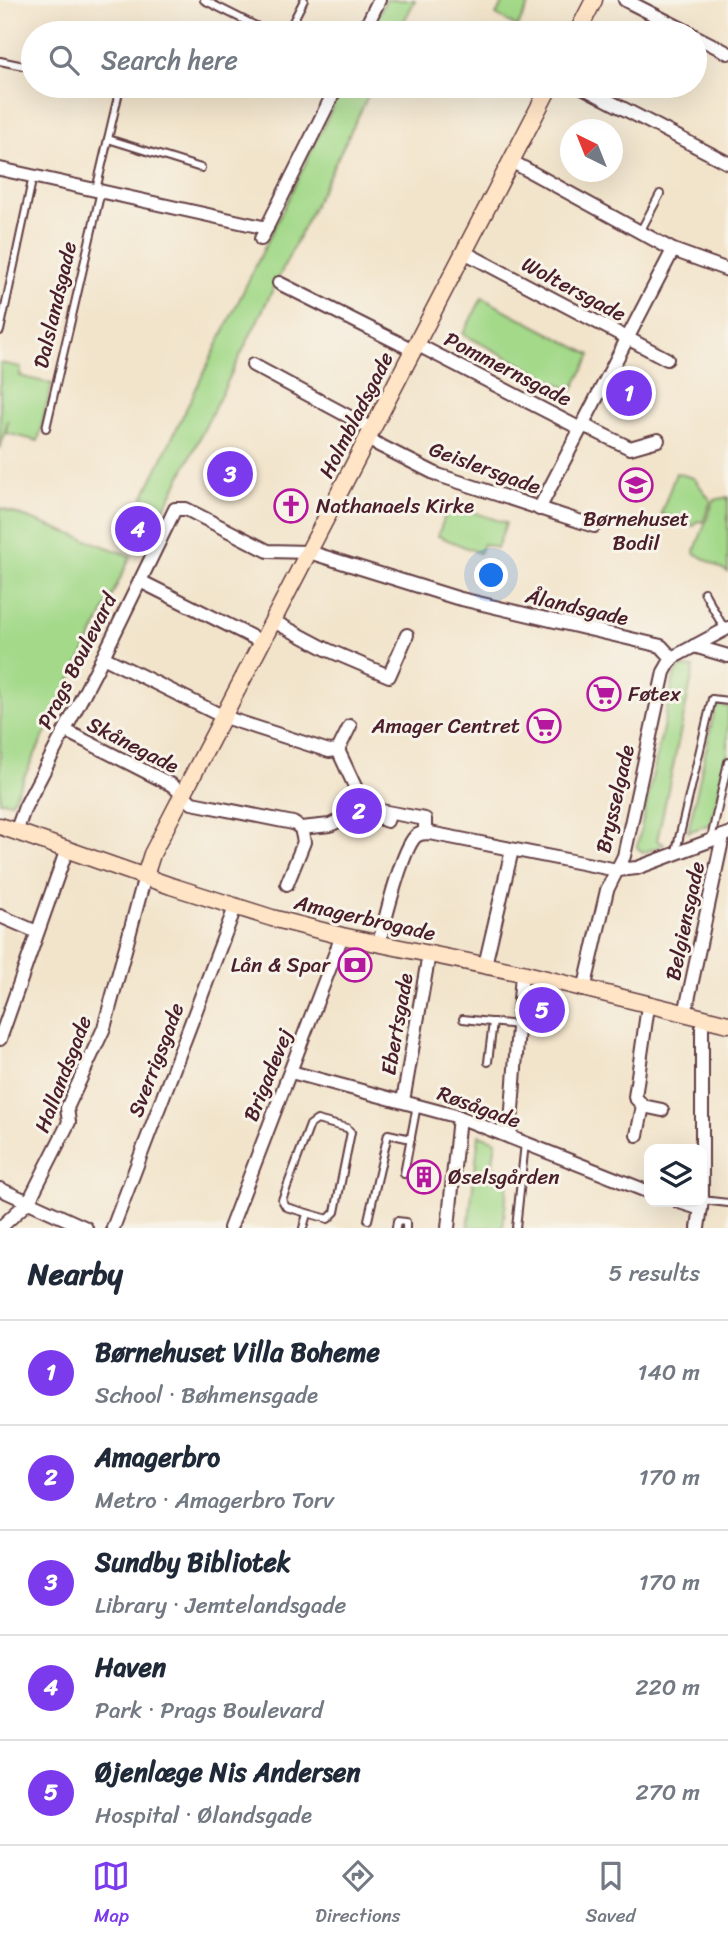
<!DOCTYPE html>
<html lang="en">
<head>
<meta charset="utf-8">
<style>
	body { margin:0; font-family:Sriracha,sans-serif; background:#f2f2f3; color:#1f2937 }
	.controls { position:absolute; right:21px; bottom:21px; display:grid; overflow:hidden; border-radius:14px; box-shadow:0 7px 28px #0002 }
	.controls button { width:63px; height:63px; display:grid; place-items:center; padding:0; border:0; border-bottom:2px solid #e0e1e3; background:#fff; color:#1f2937; font:35px sans-serif }
	.compass { position:absolute; left:560px; top:119px; width:63px; height:63px; border-radius:50%; background:#fff; box-shadow:0 7px 28px #0002; rotate:317deg }
	.you { position:absolute; left:492px; top:576px; width:24px; height:24px; margin:-18px; border:5px solid #fff; border-radius:50%; background:#1a73e8; box-shadow:0 0 0 10px #1a73e833 }
	.badge { display:grid; place-items:center; width:46px; height:46px; border-radius:50%; background:#7c3aed; color:#fff; font-size:23px; font-weight:700 }
	.pin { position:absolute; translate:-50% -50%; border:4px solid #fff; box-shadow:0 2px 7px #0006 }
	.list { margin:0; padding:0; list-style:none }
	h2 { display:flex; justify-content:space-between; align-items:center; height:91px; margin:0; padding:0 28px; font-size:30px }
	h2 small { font-size:23px; font-weight:400; color:#747a83 }
	.list li { display:grid; grid-template-columns:46px 1fr auto; gap:21px; align-items:center; box-sizing:border-box; height:105px; padding:0 28px; border-top:2px solid #e0e1e3 }
	.list b { display:block; font-size:26px; white-space:nowrap }
	.list p { margin:0; font-size:23px; white-space:nowrap; color:#747a83 }
	.list em { font-size:23px; font-style:normal; color:#747a83 }
	.icon { flex:none; width:38px; height:38px; fill:none; stroke:currentColor; stroke-width:2; stroke-linecap:round; stroke-linejoin:round }
	.map { position:relative; flex:none; width:728px; height:1228px; overflow:hidden }
	.search { position:absolute; background:#fff; box-shadow:0 7px 28px #0002; left:21px; right:21px; top:21px; height:77px; display:flex; align-items:center; gap:18px; box-sizing:border-box; padding:0 24px; border-radius:38px; color:#747a83; font-size:26px }
	.sheet { height:616px; background:#fff }
	nav { display:flex; justify-content:space-around; align-items:center; box-sizing:border-box; height:98px; border-top:2px solid #e0e1e3; background:#fff; font-size:19px; color:#747a83 }
	nav a { display:grid; justify-items:center; gap:4px }
	nav .on { color:#7c3aed }
	.map>svg:first-child { display:block }
</style>
</head>
<body>
<div class="map">
<svg width="728" height="1228" viewBox="0 0 728 1228">
	<rect width="100%" height="100%" fill="#f7f3e8"/>
	<filter id="ink" filterUnits="userSpaceOnUse"><feTurbulence type="fractalNoise" baseFrequency=".0143" numOctaves="2"/><feDisplacementMap in="SourceGraphic" scale="14" xChannelSelector="R" yChannelSelector="G"/><feConvolveMatrix kernelMatrix="1 2 1 2 8 2 1 2 1" color-interpolation-filters="sRGB"/></filter>
	<filter id="wash" filterUnits="userSpaceOnUse"><feTurbulence type="fractalNoise" baseFrequency=".00686" numOctaves="4" result="noise"/><feDisplacementMap in="SourceGraphic" scale="28" xChannelSelector="R" yChannelSelector="G"/><feGaussianBlur stdDeviation="1.57" result="paint"/><feColorMatrix in="noise" values="0 0 0 0 0 0 0 0 0 0 0 0 0 0 0 0 0 1.4 0 .05"/><feComposite in="paint" operator="in"/></filter>
	<g filter="url(#wash)">
		<rect width="100%" height="100%" fill="#f2e4cb"/>
		<g fill="#a3d989" stroke="#767c5a" stroke-width="2">
			<polygon points="386,0 415,0 398,33 369,33"/>
			<polygon points="505,0 520,0 529,5 517,27 496,15"/>
			<polygon points="343,86 373,86 174,490 140,550 124,545 123,539"/>
			<polygon points="482,298 591,355 572,391 463,334"/>
			<polygon points="0,363 21,367 20,376 52,384 38,441 6,433 8,420 0,449"/>
			<polygon points="676,473 694,478 711,501 703,522 697,521 694,526 661,514"/>
			<polygon points="728,497 728,572 694,553 714,500"/>
			<polygon points="449,504 506,523 497,548 483,544 479,553 438,536"/>
			<polygon points="0,508 131,556 12,802 0,801"/>
			<polygon points="682,667 694,668 657,841 664,844 643,853 637,847 675,673"/>
			<polygon points="716,704 728,707 728,752 711,824 688,832"/>
			<polygon points="479,1135 496,1141 492,1168 509,1171 503,1228 468,1228"/>
		</g>
	</g>
	<g filter="url(#ink)">
		<g fill="none" stroke-linecap="round" stroke-linejoin="round">
			<defs>
				<g id="lane">
					<polyline points="204,0 270,33"/>
					<polyline points="287,33 304,0"/>
					<polyline points="0,61 33,68"/>
					<polyline points="108,139 201,168"/>
					<polyline points="96,190 119,92 100,86"/>
					<polyline points="640,232 660,194"/>
					<polyline points="0,331 33,176"/>
					<polyline points="46,428 101,191"/>
					<polyline points="704,592 725,630"/>
					<polyline points="711,839 728,762"/>
					<polyline points="676,851 712,699 728,701"/>
					<polyline points="463,1019 518,1025"/>
					<polyline points="488,1062 493,1022"/>
					<polygon points="317,1120 347,1128 351,1132 335,1212 328,1219 286,1207 282,1200 310,1125"/>
					<polyline points="404,1174 417,1105"/>
					<polyline points="702,1200 728,1203"/>
					<polyline points="368,1220 388,1134 411,1139"/>
					<polyline points="303,1228 307,1214"/>
					<polyline points="396,1228 397,1221 406,1222 406,1228"/>
					<polyline points="516,1228 525,1143"/>
				</g>
				<g id="street">
					<polyline points="625,0 690,33"/>
					<polyline points="363,33 379,0"/>
					<polyline points="695,36 728,53"/>
					<polyline points="580,86 728,163"/>
					<polyline points="511,161 673,250 728,270"/>
					<polyline points="0,169 267,228"/>
					<polyline points="261,239 337,86"/>
					<polyline points="464,252 667,359"/>
					<polyline points="279,283 413,350"/>
					<polyline points="416,344 581,429"/>
					<polyline points="253,365 372,429"/>
					<polyline points="583,425 630,448 658,440"/>
					<polyline points="367,439 438,475 594,526"/>
					<polyline points="539,509 673,250"/>
					<polyline points="140,581 262,642"/>
					<polyline points="273,621 328,650 389,676 407,635"/>
					<polyline points="694,646 728,656"/>
					<polyline points="103,657 224,717 329,751 338,750 350,726"/>
					<polyline points="66,731 172,785 192,803 293,823 301,828"/>
					<polyline points="338,750 365,808"/>
					<polygon points="386,814 389,815 387,821 384,820"/>
					<polyline points="301,828 330,825 365,808 425,819 425,833"/>
					<polyline points="16,832 25,807 103,657 175,509 186,509 268,551 309,552 457,598 661,646 672,658"/>
					<polyline points="287,884 304,842 301,828"/>
					<polyline points="0,916 37,932"/>
					<path d="M379,943c6,-22 22,-91 36,-106 4,-4 10,-4 15,-4l187,37 20,-2 91,-34"/>
					<polyline points="485,965 512,850"/>
					<polyline points="584,990 607,890 624,856 664,672 672,658 728,628"/>
					<polyline points="685,1014 723,836"/>
					<polyline points="0,1039 67,849"/>
					<polyline points="291,1072 459,1117 649,1192"/>
					<polyline points="403,1101 429,954"/>
					<polyline points="643,1106 662,1110"/>
					<polyline points="637,1135 643,1106 635,1097 648,1006"/>
					<polyline points="510,1137 522,973"/>
					<polyline points="0,1189 86,1228"/>
					<polyline points="679,1202 701,1209"/>
					<polyline points="0,1228 29,1201 69,1122 67,1108 104,1028 145,876"/>
					<polyline points="113,1228 236,905"/>
					<polyline points="230,1228 342,936"/>
					<polyline points="448,1228 459,1117"/>
					<polyline points="698,1228 702,1200 702,1018"/>
				</g>
				<g id="secondary">
					<polyline points="577,33 594,0"/>
					<polyline points="0,826 171,886 272,918 342,936 522,973 728,1024"/>
					<polyline points="145,876 152,854 550,86"/>
				</g>
			</defs>
			<use href="#lane" stroke="#633d43" stroke-width="10"/>
			<use href="#street" stroke="#633d43" stroke-width="16"/>
			<use href="#secondary" stroke="#633d43" stroke-width="19"/>
			<use href="#lane" stroke="#fff" stroke-width="6"/>
			<use href="#street" stroke="#fff" stroke-width="12"/>
			<use href="#secondary" stroke="#ffe4c6" stroke-width="16"/>
		</g>
	</g>
	<defs>
		<symbol id="school-ring" viewBox="-11 -11 22 22"><circle r="9.5" fill="#f7f3e8" stroke="#b5179e" stroke-width="1.5"/><path d="M0-5L7-2L0 1L-7-2ZM-4 1L0 2.5L4 1V4Q0 6-4 4Z" fill="#b5179e"/></symbol>
		<symbol id="church-ring" viewBox="-11 -11 22 22"><circle r="9.5" fill="#f7f3e8" stroke="#b5179e" stroke-width="1.5"/><path d="M-1.2-6h2.4v3.5h3.3v2.4h-3.3V6h-2.4V-.1h-3.3v-2.4h3.3Z" fill="#b5179e"/></symbol>
		<symbol id="supermarket-ring" viewBox="-11 -11 22 22"><circle r="9.5" fill="#f7f3e8" stroke="#b5179e" stroke-width="1.5"/><path d="M-6-5.5h2.5l.6 2H6L4.5 2H-2.5L-4.4-4H-6ZM-1.5 3.2a1.3 1.3 0 1 0 .1 0ZM3 3.2a1.3 1.3 0 1 0 .1 0Z" fill="#b5179e"/></symbol>
		<symbol id="bank-ring" viewBox="-11 -11 22 22"><circle r="9.5" fill="#f7f3e8" stroke="#b5179e" stroke-width="1.5"/><path d="M-6-4H6V4H-6ZM0-2.3a2.3 2.3 0 1 0 0 4.6a2.3 2.3 0 1 0 0-4.6Z" fill="#b5179e"/></symbol>
		<symbol id="building-ring" viewBox="-11 -11 22 22"><circle r="9.5" fill="#f7f3e8" stroke="#b5179e" stroke-width="1.5"/><path d="M-4-6H4V6H1V3H-1V6H-4ZM-2.5-4.3h1.7v1.8h-1.7ZM.8-4.3h1.7v1.8H.8ZM-2.5-1h1.7V.8h-1.7ZM.8-1h1.7V.8H.8Z" fill="#b5179e"/></symbol>
	</defs>
	<g fill-rule="evenodd">
		<use href="#school-ring" x="617" y="466" width="38" height="38"/>
		<use href="#church-ring" x="272" y="487" width="38" height="38"/>
		<use href="#supermarket-ring" x="585" y="675" width="38" height="38"/>
		<use href="#supermarket-ring" x="525" y="707" width="38" height="38"/>
		<use href="#bank-ring" x="336" y="946" width="38" height="38"/>
		<use href="#building-ring" x="405" y="1158" width="38" height="38"/>
	</g>
	<g text-anchor="middle" dominant-baseline="central" stroke-width="6" stroke-linejoin="round" paint-order="stroke">
		<g font-size="21" fill="#4a1f2b" stroke="#f7f3e8">
			<text transform="translate(574 289) rotate(28)">Woltersgade</text>
			<text transform="translate(55 305) rotate(-77)">Dalslandsgade</text>
			<text transform="translate(508 369) rotate(27)">Pommernsgade</text>
			<text transform="translate(356 415) rotate(-63)">Holmbladsgade</text>
			<text transform="translate(485 468) rotate(20)">Geislersgade</text>
			<text transform="translate(577 607) rotate(13)">Ålandsgade</text>
			<text transform="translate(77 661) rotate(-63)">Prags Boulevard</text>
			<text transform="translate(133 745) rotate(27)">Skånegade</text>
			<text transform="translate(615 799) rotate(-77)">Brysselgade</text>
			<text transform="translate(365 918) rotate(13)">Amagerbrogade</text>
			<text transform="translate(685 921) rotate(-78)">Belgiensgade</text>
			<text transform="translate(397 1024) rotate(-80)">Ebertsgade</text>
			<text transform="translate(156 1060) rotate(-69)">Sverrigsgade</text>
			<text transform="translate(63 1074) rotate(-69)">Hallandsgade</text>
			<text transform="translate(268 1075) rotate(-68)">Brigadevej</text>
			<text transform="translate(479 1107) rotate(20)">Røsågade</text>
		</g>
		<g font-size="21" fill="#4a1f2b" stroke="#f7f3e8" text-anchor="start">
			<text x="316" y="506">Nathanaels Kirke</text>
			<text x="636" y="519" text-anchor="middle">Børnehuset<tspan x="636" dy="24">Bodil</tspan></text>
			<text x="628" y="694">Føtex</text>
			<text x="520" y="726" text-anchor="end">Amager Centret</text>
			<text x="330" y="965" text-anchor="end">Lån &amp; Spar</text>
			<text x="448" y="1177">Øselsgården</text>
		</g>
	</g>
</svg>
<div class="controls">
<button><svg class="icon" aria-label="layers" viewBox="0 0 24 24"><path d="M12 4l9 5-9 5-9-5zM3 14l9 5 9-5"/></svg></button>
</div>
<svg class="compass" viewBox="-18 -18 36 36"><path d="M0-13l5 13h-10z" fill="#e53935"/><path d="M0 13l5-13h-10z" fill="#747a83"/></svg>
<div class="you"></div>
<div class="pin badge" style="left:629px;top:393px">1</div>
<div class="pin badge" style="left:359px;top:811px">2</div>
<div class="pin badge" style="left:230px;top:474px">3</div>
<div class="pin badge" style="left:138px;top:529px">4</div>
<div class="pin badge" style="left:542px;top:1010px">5</div>
<div class="search"><svg class="icon" aria-label="search" viewBox="0 0 24 24"><circle cx="10" cy="10" r="6"/><path d="M15 15l6 6"/></svg>Search here</div>
</div>
<section class="sheet">
<h2>Nearby<small>5 results</small></h2>
<ul class="list">
<li><span class="badge">1</span><div><b>Børnehuset Villa Boheme</b><p>School · Bøhmensgade</p></div><em>140 m</em></li>
<li><span class="badge">2</span><div><b>Amagerbro</b><p>Metro · Amagerbro Torv</p></div><em>170 m</em></li>
<li><span class="badge">3</span><div><b>Sundby Bibliotek</b><p>Library · Jemtelandsgade</p></div><em>170 m</em></li>
<li><span class="badge">4</span><div><b>Haven</b><p>Park · Prags Boulevard</p></div><em>220 m</em></li>
<li><span class="badge">5</span><div><b>Øjenlæge Nis Andersen</b><p>Hospital · Ølandsgade</p></div><em>270 m</em></li>
</ul>
</section>
<nav>
<a class="on"><svg class="icon" aria-label="map" viewBox="0 0 24 24"><path d="M3 6l6-2 6 2 6-2v14l-6 2-6-2-6 2zM9 4v14M15 6v14"/></svg>Map</a>
<a><svg class="icon" aria-label="directions" viewBox="0 0 24 24"><path d="M12 3l9 9-9 9-9-9zM9 14v-3h6M13 9l2 2-2 2"/></svg>Directions</a>
<a><svg class="icon" aria-label="saved" viewBox="0 0 24 24"><path d="M7 4h10v16l-5-4-5 4z"/></svg>Saved</a>
</nav>
</body>
</html>
